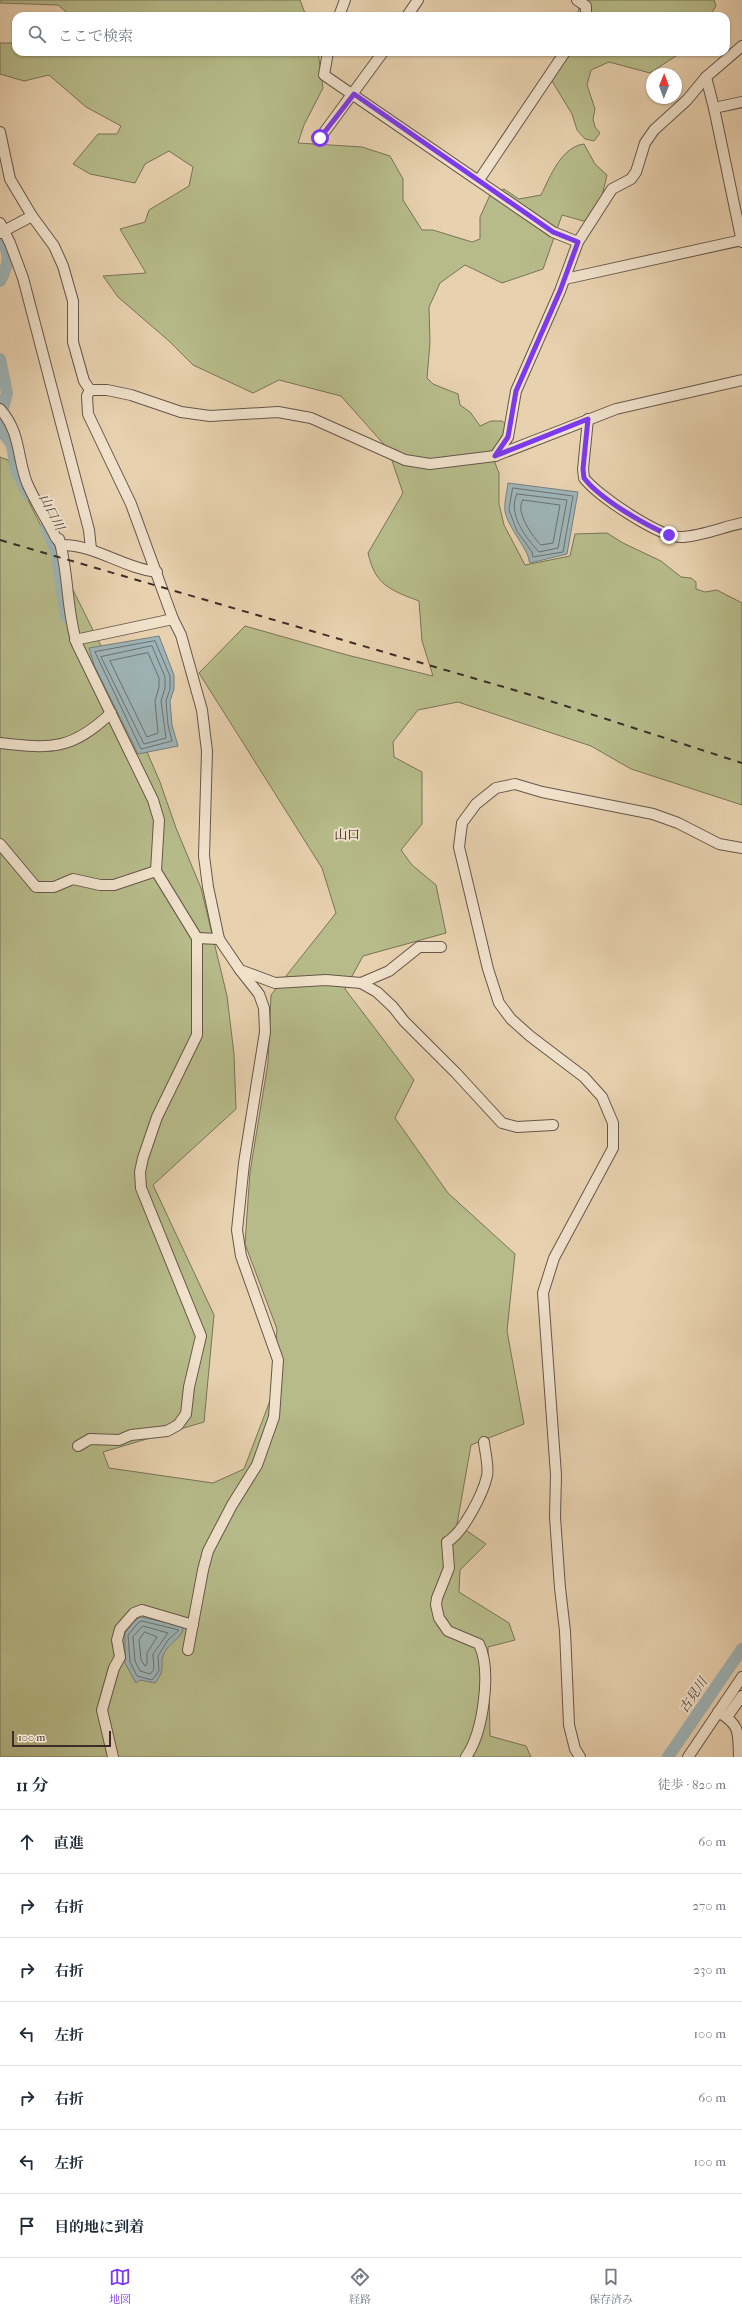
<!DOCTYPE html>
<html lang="ja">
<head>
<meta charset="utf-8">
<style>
	body { margin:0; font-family:"IM FELL French Canon","Noto Serif JP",serif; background:#f2f2f3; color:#1f2937 }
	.compass { position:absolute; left:646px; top:68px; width:36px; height:36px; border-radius:50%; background:#fff; box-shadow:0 1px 3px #0004; rotate:1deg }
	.scale { position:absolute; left:12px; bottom:10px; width:99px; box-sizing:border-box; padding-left:4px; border:2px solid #3b2e28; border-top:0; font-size:11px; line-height:14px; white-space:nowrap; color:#3b2e28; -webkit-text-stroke:3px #f0e1cb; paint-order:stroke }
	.stop { position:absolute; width:12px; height:12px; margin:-9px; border:3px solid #7c3aed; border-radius:50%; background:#fff }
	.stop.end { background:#7c3aed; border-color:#fff; box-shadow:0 1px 4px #0008 }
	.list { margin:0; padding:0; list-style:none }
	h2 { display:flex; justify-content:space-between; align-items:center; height:52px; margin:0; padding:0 16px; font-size:17px }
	h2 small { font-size:13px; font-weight:400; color:#747a83 }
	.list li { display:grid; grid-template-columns:26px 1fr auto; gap:12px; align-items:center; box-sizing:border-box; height:64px; padding:0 16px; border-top:1px solid #e0e1e3 }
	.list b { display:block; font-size:15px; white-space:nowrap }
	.list em { font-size:13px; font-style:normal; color:#747a83 }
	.icon { flex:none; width:22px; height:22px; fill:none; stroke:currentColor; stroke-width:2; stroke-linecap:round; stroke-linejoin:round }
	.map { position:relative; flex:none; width:742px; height:1757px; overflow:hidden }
	.search { position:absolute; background:#fff; box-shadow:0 1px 3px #0004; left:12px; right:12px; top:12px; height:44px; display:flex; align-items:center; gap:10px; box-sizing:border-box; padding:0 14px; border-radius:12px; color:#747a83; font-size:15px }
	.sheet { height:500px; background:#fff }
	nav { display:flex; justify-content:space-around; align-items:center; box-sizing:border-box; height:56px; border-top:1px solid #e0e1e3; background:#fff; font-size:11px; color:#747a83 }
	nav a { display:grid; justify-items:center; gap:2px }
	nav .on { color:#7c3aed }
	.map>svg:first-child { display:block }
</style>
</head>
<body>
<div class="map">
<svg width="742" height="1757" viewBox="0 0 742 1757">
	<rect width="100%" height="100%" fill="#e8d1af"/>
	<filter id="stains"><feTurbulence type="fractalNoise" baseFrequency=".005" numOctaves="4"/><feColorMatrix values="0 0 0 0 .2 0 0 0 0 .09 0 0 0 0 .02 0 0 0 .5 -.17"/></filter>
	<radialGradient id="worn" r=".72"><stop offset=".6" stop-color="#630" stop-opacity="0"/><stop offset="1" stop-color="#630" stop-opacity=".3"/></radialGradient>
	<g fill="#b7bb8a" stroke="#797459">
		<polygon points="0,0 300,0 306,16 71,16 58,5 0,3"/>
		<polygon points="581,0 714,0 716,6 710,16 577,16"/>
		<path d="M0,43h16v9l41,2 4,-2h257l5,36 -19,37 -6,18 64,4 28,9 13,23v21l19,30h11l39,12 8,-3v-22l10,-22 14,-6 15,10 22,-4c9,-18 20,-48 43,-51l11,20 12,11 -5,21 -15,26 -25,-7 -19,54 -41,14 -37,-18 -25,18 -11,24 1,36 -3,35 6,6 25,10 2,11 10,7 10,14 11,-5h11l6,5 -2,10 -14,19 7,18v31l5,21 21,40 45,-9 5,-22 32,-1 16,10 38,18 20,16 10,1 5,4v7l9,3 12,-2 25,13v202l-111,-36 -40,-23 -133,-44 -40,8 -25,32 1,15 28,15v52l-21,26 11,15 24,20 10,48 -83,23 -18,33 69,91 -19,38 53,75 67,61 -8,77 17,93 -53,21 -14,79 29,20 -26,26 -1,22 50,31 6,17 -27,7 2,89 36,10 5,11h-531v-1300l8,3 95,190 57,132 16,46 25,60 26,108 7,58 2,55 -83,76 61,130 -10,107 -101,30 6,16 104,15 31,-14 27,-71 6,-69 -32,-85 5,-72 18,-109 3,-68 65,-82 -14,-45 -123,-195 46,-47 102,29 86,21 -11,-35 -3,-40c-29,-11 -44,-16 -51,-48l35,-60 -15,-44 -47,-53 -62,-16 -26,13 -60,-28 -24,-24 -51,-44 -15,-21 43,-3 -26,-44 25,-7 4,-12 40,-24 4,-19 -24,-16 -24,13 -10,19 -45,-9 -17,-10 25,-30h19l4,-8 -35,-19 -37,-32 -25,6 -24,-7z"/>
		<polygon points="560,52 682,52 650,73 609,62 591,70 587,85 595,109 593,119 595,127 600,133 594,141 585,139 577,130 572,114 549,76 553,60"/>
	</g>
	<g fill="#9eb4b7" stroke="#767e7e">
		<path d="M508,483l70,9 -11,62 -37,9 -1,-2c0,-11 -21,-33 -24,-50 -1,-8 2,-19 3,-28z"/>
		<polygon points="159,636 174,675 174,689 170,701 172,725 178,746 138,754 94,665 89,648"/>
		<path d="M141,1617l42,9c2,9 -12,16 -17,24 -9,14 2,17 -11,33l-15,-3 -4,3 -11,-20v-30l10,-13z"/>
	</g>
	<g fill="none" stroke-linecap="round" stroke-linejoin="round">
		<g stroke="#6c7170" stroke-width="1">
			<polygon points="513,488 573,496 563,552 533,557 532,552 517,531 509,510"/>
			<path d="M517,494l50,6 -9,48 -19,4c-13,-14 -32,-38 -22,-58z"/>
			<path d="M523,500l37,5 -7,38 -12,2c-8,-7 -27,-35 -18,-45z"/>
			<polygon points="155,641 170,676 170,689 166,701 168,725 172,741 141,749 95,652"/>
			<polygon points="152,646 165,677 165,688 161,701 166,738 144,744 101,657"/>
			<polygon points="148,653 159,678 159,687 155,701 158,733 147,737 110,661"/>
			<polygon points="142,1621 179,1630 168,1640 158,1656 159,1671 152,1680 137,1676 130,1662 128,1635 138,1623"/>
			<polygon points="143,1626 168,1633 153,1654 154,1669 150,1674 140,1671 135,1661 133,1637"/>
			<polygon points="145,1632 157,1637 147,1653 147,1664 145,1666 141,1660 139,1640"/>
		</g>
		<g stroke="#9eb4b7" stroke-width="12">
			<path d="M0,233c9,21 11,28 0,48"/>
			<polyline points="0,359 7,393 0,420"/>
			<polyline points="0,422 4,434 12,445 16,470 29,495"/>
			<polyline points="46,527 56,551 66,617"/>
			<polyline points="668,1757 742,1649"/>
		</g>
		<defs>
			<g id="minor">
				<polyline points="577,0 586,6 586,16"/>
				<polyline points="339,16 345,0"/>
				<polyline points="407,16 418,0"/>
				<polyline points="328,52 324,75 553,232 578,242"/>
				<polyline points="706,77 714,108 742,242"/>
				<polyline points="714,108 742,102"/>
				<polyline points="0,132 10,179 32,216 54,246 63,266 73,301 73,342 84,381 90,390 107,390 131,395 181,412 210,416 278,412 311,418 405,460 430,464 495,456 616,409 742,380"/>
				<polyline points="320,138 383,52"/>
				<polyline points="479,180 565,52"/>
				<polyline points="0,223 10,243 23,278 89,530 91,549"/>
				<polyline points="0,233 32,216"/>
				<polyline points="565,279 742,240"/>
				<polyline points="90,390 87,396 88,414 131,504 173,619 181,635 202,710 207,751 204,856 208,887 219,939 240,970 259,994 264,1008 265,1032 244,1163 237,1230 241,1256 278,1360 274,1417 257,1465 232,1505 208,1551 203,1570 188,1650"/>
				<path d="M0,409c21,23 17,49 27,74 8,19 20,36 29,55l6,7c34,0 61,23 95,27"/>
				<path d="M588,419l-5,50 1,9c14,18 76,60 98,59 20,-1 41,-10 60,-14"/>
				<polyline points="495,456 508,437 516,391 560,291 578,242 612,189 631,179 636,172 645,143 654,130 687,100 706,77 742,46"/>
				<path d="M59,539c10,34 7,71 18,105l76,156 6,20 -3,51 41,67v97l-40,82 -14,41 -3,14 1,16 60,148 -12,51 -3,27 -8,11 -11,6 -36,4 -12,5 -29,-1 -12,7"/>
				<polyline points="75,640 173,619"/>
				<path d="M0,743c52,6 72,7 111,-30"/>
				<polyline points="0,844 36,887 54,887 73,879 100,885 114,885 156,871"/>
				<polyline points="197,938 219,939"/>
				<polyline points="240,970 275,983 326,980 361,983 377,992 393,1007 404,1021 456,1073 502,1123 517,1127 553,1125"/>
				<polyline points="361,983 389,971 419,947 441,947"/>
				<path d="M718,1712c23,13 20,21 21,45"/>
				<polyline points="727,1717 742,1696"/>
				<polyline points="113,1757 102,1710 114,1668 120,1657 117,1640 120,1629 134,1613 142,1610 193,1625"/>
				<path d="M466,1757c17,-24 26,-86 13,-113l-31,-13 -9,-13 -3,-13 1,-7 12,-30 -2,-26c16,-9 36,-48 40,-66 2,-10 -2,-24 -3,-34"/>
				<polyline points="580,1757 575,1749 569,1725 565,1631 560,1588 555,1517 556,1475 543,1293 554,1258 613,1148 613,1123 602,1097 584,1077 530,1036 511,1019 499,1003 488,969 459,847 462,823 476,804 496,788 515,784 542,792 653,814 678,823 719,844 742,848"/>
				<polyline points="688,1757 742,1677"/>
			</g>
		</defs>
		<use href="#minor" stroke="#66574a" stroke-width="12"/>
		<use href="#minor" stroke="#f0e1cb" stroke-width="10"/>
		<polyline stroke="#3b2e28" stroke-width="2" stroke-dasharray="7 7" stroke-linecap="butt" points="0,540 538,697 742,763"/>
	</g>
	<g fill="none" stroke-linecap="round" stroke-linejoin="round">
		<path stroke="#7c3aed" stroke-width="5" d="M320,138l34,-44 199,138 25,10 -18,49 -44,100 -8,46 -13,19 93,-37 -5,50 1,9c16,21 61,47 85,57"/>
	</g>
	<g text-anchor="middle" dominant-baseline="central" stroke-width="4" stroke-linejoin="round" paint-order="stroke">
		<g font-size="13" font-style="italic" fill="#4f4945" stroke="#f0e1cb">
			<text transform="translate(52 512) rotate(63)">山口川</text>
			<text transform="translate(693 1695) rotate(-56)">古見川</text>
		</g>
		<g font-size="13" fill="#3b2e28" stroke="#f0e1cb">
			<text x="347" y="834">山口</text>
		</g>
	</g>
	<rect width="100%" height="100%" filter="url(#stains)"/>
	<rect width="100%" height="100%" fill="url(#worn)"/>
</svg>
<svg class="compass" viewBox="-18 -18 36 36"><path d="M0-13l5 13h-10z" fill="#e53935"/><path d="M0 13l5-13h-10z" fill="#747a83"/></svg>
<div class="scale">100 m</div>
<div class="stop" style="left:320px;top:138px"></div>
<div class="stop end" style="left:669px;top:535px"></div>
<div class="search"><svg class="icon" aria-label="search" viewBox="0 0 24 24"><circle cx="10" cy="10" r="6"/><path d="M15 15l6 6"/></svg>ここで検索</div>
</div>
<section class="sheet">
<h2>11 分<small>徒歩 · 820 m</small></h2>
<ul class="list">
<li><svg class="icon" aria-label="ahead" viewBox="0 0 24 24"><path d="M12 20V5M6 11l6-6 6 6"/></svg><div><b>直進</b></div><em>60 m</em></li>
<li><svg class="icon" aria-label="right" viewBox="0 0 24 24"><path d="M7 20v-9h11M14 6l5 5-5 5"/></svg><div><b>右折</b></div><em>270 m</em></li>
<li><svg class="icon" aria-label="right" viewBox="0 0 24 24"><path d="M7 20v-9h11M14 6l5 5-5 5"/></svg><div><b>右折</b></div><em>230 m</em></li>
<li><svg class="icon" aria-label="left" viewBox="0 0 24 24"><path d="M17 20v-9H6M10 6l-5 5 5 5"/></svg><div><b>左折</b></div><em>100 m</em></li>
<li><svg class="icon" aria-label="right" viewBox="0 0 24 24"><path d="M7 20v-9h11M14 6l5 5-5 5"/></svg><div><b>右折</b></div><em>60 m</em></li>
<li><svg class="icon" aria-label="left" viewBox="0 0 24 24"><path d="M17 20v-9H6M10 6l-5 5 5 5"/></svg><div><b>左折</b></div><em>100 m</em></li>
<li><svg class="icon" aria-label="arrive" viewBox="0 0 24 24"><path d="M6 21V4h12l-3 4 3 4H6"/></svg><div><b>目的地に到着</b></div></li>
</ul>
</section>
<nav>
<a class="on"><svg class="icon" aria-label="map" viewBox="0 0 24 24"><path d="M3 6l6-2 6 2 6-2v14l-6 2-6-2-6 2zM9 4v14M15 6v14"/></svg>地図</a>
<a><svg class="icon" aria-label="directions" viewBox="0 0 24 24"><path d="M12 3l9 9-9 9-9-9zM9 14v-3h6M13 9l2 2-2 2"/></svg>経路</a>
<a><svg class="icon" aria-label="saved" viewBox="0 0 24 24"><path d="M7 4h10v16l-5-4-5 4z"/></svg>保存済み</a>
</nav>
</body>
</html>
